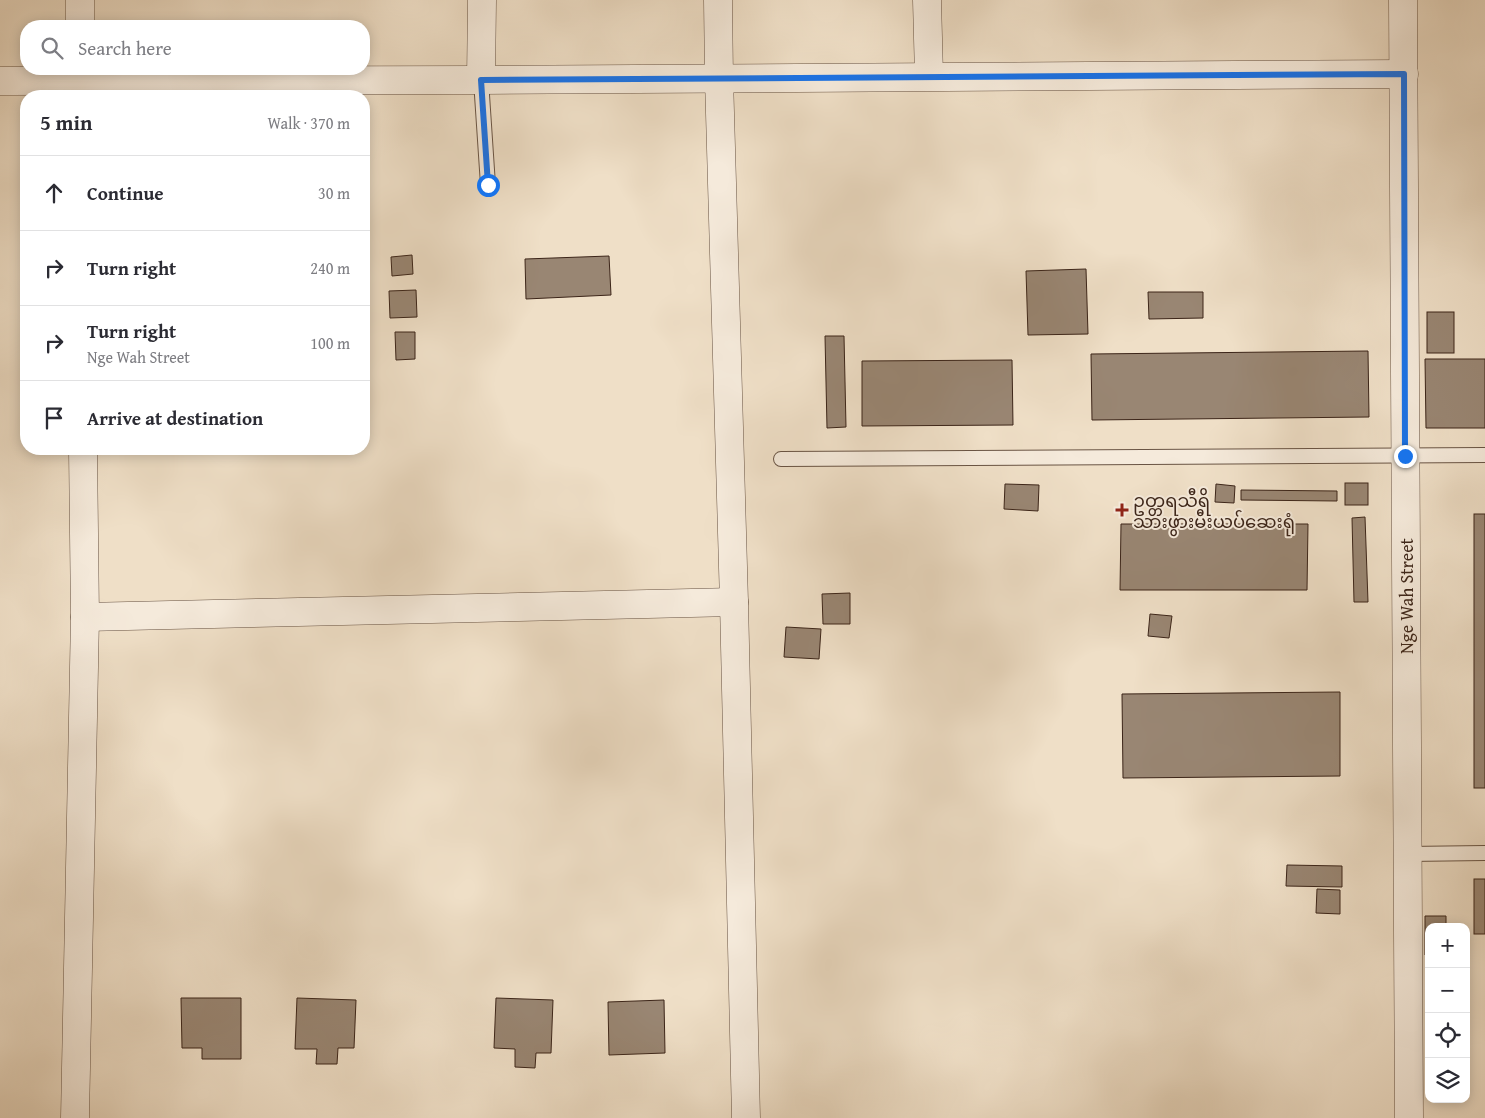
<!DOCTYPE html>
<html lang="en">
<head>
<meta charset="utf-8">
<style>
	body { margin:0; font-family:"Gentium Book Plus","Noto Sans Myanmar",serif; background:#f7f7f7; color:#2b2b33 }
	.controls { position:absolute; right:15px; bottom:15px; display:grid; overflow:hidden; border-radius:10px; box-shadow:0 2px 12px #0003 }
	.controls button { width:45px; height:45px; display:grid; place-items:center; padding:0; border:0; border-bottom:1px solid #e1e1e2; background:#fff; color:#2b2b33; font:25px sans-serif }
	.stop { position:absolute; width:15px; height:15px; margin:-11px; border:4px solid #1a73e8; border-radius:50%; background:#fff }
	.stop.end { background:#1a73e8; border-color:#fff; box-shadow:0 1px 5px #0008 }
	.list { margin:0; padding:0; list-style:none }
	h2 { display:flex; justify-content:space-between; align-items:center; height:65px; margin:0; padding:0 20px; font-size:21px }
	h2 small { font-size:16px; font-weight:400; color:#7c7c81 }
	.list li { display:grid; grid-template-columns:32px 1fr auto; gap:15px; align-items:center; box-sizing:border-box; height:75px; padding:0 20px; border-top:1px solid #e1e1e2 }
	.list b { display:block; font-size:19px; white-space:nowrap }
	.list p { margin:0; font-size:16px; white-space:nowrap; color:#7c7c81 }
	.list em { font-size:16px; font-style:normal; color:#7c7c81 }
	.icon { flex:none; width:28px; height:28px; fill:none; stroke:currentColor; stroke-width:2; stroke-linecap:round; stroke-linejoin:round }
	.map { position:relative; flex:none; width:1485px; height:1118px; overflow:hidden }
	.search { position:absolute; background:#fff; box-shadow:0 2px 12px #0003; left:20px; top:20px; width:350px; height:55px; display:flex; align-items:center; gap:12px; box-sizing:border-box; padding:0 18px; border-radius:20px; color:#7c7c81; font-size:19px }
	.panel { position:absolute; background:#fff; box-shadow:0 2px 12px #0003; left:20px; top:90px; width:350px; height:365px; border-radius:20px }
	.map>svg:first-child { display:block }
</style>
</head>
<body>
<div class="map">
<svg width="1485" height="1118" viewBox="0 0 1485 1118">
	<rect width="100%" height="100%" fill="#efdfc7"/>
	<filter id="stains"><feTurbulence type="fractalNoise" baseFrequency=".004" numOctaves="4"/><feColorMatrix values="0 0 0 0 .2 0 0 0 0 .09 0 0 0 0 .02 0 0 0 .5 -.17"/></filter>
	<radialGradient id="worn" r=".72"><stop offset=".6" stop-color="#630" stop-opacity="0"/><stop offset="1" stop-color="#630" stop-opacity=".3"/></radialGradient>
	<g fill="#998673" stroke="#3c2519">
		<polygon points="412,255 413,274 392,276 391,257"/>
		<polygon points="609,256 611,295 526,299 525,259"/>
		<polygon points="1086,269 1088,334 1028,335 1026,271"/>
		<polygon points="416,290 417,317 390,318 389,291"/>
		<polygon points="1148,292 1203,292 1203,318 1149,319"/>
		<rect x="1427" y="312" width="27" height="41"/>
		<polygon points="395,332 415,332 415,359 396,360"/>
		<polygon points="825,336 844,336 846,427 827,428"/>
		<polygon points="1368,351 1369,417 1092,420 1091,354"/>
		<polygon points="1425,359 1485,359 1485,428 1426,428"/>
		<polygon points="1012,360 1013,425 862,426 862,361"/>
		<rect x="1345" y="483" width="23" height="22"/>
		<polygon points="1005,484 1039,485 1038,511 1004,509"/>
		<polygon points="1216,484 1235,486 1234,503 1215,502"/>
		<polygon points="1241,490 1337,491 1337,501 1241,500"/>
		<rect x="1474" y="514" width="11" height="274"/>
		<polygon points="1365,517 1368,602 1354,602 1352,518"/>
		<polygon points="1121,524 1308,524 1307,590 1120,590"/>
		<polygon points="850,593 850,624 823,624 822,594"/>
		<polygon points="1150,614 1172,616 1169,638 1148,636"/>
		<polygon points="786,627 821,629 819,659 784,657"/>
		<polygon points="1340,692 1340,776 1123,778 1122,694"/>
		<polygon points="1287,865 1342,866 1342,887 1286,886"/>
		<rect x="1474" y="879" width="11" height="55"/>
		<polygon points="1317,889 1340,890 1340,914 1316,913"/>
		<polygon points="1425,916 1446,916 1446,927 1429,927 1429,955 1425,955"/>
		<polygon points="181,998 241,998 241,1059 202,1059 202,1048 182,1048"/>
		<polygon points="297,998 356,1000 354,1048 338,1048 337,1064 316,1064 317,1049 295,1049"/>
		<polygon points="496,998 553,1000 551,1053 536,1053 535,1068 515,1067 515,1049 494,1048"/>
		<polygon points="664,1000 665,1053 609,1055 608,1002"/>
	</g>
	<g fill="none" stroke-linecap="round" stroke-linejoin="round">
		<defs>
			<g id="lane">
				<polyline points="481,80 488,185"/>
				<polyline points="781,459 1485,455"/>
				<polyline points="1407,854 1485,853"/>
			</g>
			<g id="street">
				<polyline points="80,0 80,26"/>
				<polyline points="718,0 719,78 734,602 746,1118"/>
				<polyline points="927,0 929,76"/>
				<polyline points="1403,0 1409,1118"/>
				<polyline points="481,80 482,0"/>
				<polyline points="0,81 481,80 1404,74"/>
				<polyline points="85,617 734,602"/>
				<polyline points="75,1118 85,617 83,449"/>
			</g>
		</defs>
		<use href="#lane" stroke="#695444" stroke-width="16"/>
		<use href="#street" stroke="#695444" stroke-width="29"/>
		<use href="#lane" stroke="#f5eadb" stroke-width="14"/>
		<use href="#street" stroke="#f5eadb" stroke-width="28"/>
	</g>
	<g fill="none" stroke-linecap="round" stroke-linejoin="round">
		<polyline stroke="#1a73e8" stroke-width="6" points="488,185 481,80 1404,74 1405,456"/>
	</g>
	<path fill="#8f2418" stroke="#f5eadb" stroke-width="2" d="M1119.5 502.5h5v5h5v5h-5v5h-5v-5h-5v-5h5z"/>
	<g text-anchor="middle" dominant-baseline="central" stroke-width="4" stroke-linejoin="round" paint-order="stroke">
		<g font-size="18" fill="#3c2519" stroke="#f5eadb" text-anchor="start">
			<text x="1133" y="500">ဥတ္တရသီရိ<tspan x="1133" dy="21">သားဖွားမီးယပ်ဆေးရုံ</tspan></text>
		</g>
		<g font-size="18" fill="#3c2519" stroke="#f5eadb">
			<text transform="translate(1406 596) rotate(-90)">Nge Wah Street</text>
		</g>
	</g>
	<rect width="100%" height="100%" filter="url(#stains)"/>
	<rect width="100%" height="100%" fill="url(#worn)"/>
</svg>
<div class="controls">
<button>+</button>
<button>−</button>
<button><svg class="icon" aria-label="locate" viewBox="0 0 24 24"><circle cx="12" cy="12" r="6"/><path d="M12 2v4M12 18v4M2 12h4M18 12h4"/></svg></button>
<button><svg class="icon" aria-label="layers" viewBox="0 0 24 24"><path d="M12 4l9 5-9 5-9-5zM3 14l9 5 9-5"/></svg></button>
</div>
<div class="stop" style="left:488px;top:185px"></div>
<div class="stop end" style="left:1405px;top:456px"></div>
<div class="search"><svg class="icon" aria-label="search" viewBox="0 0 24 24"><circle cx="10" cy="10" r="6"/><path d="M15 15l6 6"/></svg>Search here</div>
<section class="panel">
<h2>5 min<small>Walk · 370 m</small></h2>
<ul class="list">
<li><svg class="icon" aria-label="ahead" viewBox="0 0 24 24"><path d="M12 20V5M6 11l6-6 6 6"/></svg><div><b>Continue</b></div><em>30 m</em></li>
<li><svg class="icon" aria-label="right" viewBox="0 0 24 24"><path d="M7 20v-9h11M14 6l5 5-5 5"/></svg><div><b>Turn right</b></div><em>240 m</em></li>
<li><svg class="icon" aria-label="right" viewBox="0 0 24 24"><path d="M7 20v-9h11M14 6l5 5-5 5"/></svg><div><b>Turn right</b><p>Nge Wah Street</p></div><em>100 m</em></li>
<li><svg class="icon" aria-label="arrive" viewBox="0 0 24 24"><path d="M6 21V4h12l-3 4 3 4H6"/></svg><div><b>Arrive at destination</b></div></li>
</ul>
</section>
</div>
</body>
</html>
